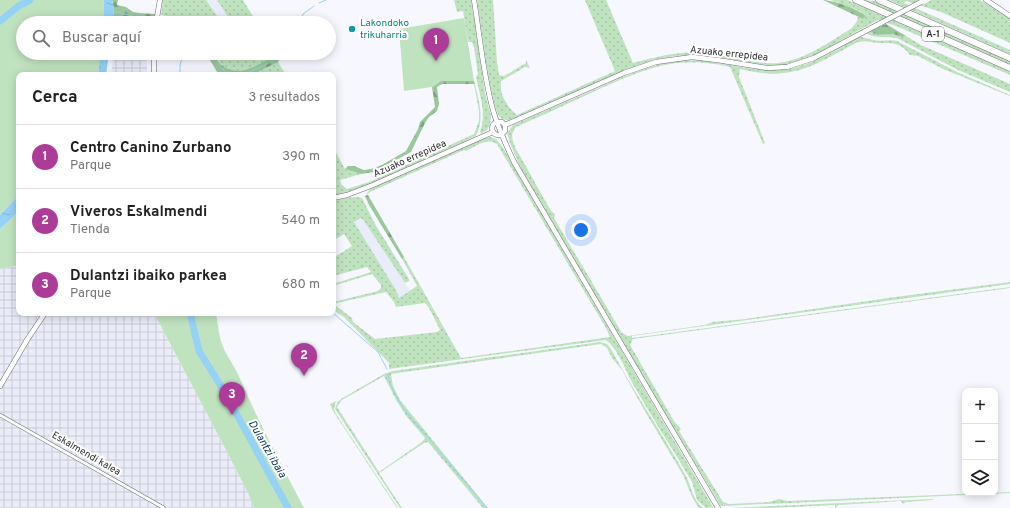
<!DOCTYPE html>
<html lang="es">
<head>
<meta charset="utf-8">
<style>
	body { margin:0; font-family:Overpass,sans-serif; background:#f2f2f2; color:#202124 }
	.controls { position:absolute; right:12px; bottom:12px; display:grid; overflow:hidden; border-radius:8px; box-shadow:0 2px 10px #0003 }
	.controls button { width:36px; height:36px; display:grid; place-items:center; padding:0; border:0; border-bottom:1px solid #e0e0e0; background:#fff; color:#202124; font:20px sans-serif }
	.you { position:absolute; left:581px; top:230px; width:14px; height:14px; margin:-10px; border:3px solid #fff; border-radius:50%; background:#1a73e8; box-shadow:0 0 0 6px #1a73e833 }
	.badge { display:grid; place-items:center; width:26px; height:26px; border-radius:50%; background:#ac3c98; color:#fff; font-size:13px; font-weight:700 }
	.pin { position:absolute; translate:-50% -33px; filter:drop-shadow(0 1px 2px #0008) }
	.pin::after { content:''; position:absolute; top:21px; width:14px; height:12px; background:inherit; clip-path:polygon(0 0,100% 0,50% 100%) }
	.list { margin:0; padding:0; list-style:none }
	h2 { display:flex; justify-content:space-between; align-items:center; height:52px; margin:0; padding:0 16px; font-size:17px }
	h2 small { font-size:13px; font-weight:400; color:#757577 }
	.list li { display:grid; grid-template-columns:26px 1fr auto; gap:12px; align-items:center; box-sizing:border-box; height:64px; padding:0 16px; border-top:1px solid #e0e0e0 }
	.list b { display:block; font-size:15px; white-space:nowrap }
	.list p { margin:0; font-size:13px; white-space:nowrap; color:#757577 }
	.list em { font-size:13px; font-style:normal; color:#757577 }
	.icon { flex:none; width:22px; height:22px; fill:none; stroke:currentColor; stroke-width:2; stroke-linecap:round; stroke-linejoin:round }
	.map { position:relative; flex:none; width:1010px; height:508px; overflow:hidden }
	.search { position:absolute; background:#fff; box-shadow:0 2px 10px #0003; left:16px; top:16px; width:320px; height:44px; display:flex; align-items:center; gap:10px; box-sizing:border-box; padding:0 14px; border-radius:22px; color:#757577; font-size:15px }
	.panel { position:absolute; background:#fff; box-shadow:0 2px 10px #0003; left:16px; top:72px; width:320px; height:244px; border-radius:8px }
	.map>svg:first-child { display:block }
</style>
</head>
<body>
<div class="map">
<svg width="1010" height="508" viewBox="0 0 1010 508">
	<defs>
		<pattern id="industrial-grid" width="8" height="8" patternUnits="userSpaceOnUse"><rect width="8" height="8" fill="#eaecf9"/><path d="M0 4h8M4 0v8" fill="none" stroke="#c9cbd6"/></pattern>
		<pattern id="grass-dots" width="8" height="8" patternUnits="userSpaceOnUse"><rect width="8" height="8" fill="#c0e3bf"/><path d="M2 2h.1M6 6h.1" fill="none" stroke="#a5c3a5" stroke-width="1.8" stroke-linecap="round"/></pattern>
		<pattern id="forest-firs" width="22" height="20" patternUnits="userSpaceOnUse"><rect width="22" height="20" fill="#9bc89a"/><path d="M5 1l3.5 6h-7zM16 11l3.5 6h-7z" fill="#7fa37e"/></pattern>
		<pattern id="water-ripples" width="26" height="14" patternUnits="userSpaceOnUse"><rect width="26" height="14" fill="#96d1f6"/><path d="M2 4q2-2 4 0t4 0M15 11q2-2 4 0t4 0" fill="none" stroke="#82b4d3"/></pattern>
	</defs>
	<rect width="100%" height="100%" fill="#f7f8ff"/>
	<g fill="#eaecf9">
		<polygon points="206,0 217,0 232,23 222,23"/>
		<polygon points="361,218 364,221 410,291 399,298 396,290 354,222"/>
	</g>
	<g fill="url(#industrial-grid)">
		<polygon points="114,53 147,53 147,75 111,75"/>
		<polygon points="19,265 19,313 154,313 226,450 248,493 254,508 0,508 0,269"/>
	</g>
	<g fill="url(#grass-dots)" fill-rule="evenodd">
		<polygon points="163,0 206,0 222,23 195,23 189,20 161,15"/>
		<polygon points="217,0 243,0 257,23 232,23"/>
		<path d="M454,0h17l14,93 6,23 -1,9 -3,5 -6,4 -1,-2c7,-18 0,-36 -4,-55l2,-3 -4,-27 -2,-5h-4l-5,-31 -6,1z"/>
		<path d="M477,0h16l4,62 2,13 5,1 22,-13v-3l4,8 -5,-1 -24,14c-2,13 6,26 16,34l98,-44 -30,-71h21l27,63c27,-7 54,-14 81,-9 21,3 43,11 64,9 27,-3 51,-21 74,-35l5,-7 1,-5 5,3 3,-3c-7,-8 -24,-11 -35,-16h16l163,72v3l-114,-49 -18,-6 -62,34 -16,8 -26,4 -14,-2 -50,-8 -16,-1 -19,1 -19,3 -38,14 -98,44c-6,2 -14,6 -20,0 -9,-9 -20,-99 -23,-117z"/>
		<polygon points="863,0 874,1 1010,60 1010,65"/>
		<polygon points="889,0 917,0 924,4 931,0 980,0 1010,19 1010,43 941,12 906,1 904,3 1010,50 1010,54"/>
		<path d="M870,31l7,4 16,-1 9,3 4,-1 15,9 89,39v8l-52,-22 -61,-32c-10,-2 -20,1 -30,-4v-1z"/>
		<path d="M859,37c6,0 9,2 14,3 8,2 16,-1 24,1l60,31 53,23v1l-67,-27 -25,-13 -8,-1c-10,-13 -17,-12 -32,-12 -7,-1 -12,-3 -20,-1 -24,12 -48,29 -75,31 -14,2 -29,-1 -43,-4l-1,8 26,66 -2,1 -33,-77c-56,-13 -87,3 -137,25 -26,12 -52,24 -77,35 -6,7 -4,12 -1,20l36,64 4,3 -1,4 68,115 6,3 77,-11 7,-3 33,-3 143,-21 122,-16v2l-378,52v2l378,-51v1l-377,51 -3,6 44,76 7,8 -2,2 44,71 6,2 40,-2 10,-3 9,2 222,-9v1l-289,13 -52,-86 -148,-251 -11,-26 -3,-10 6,-8c27,-12 55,-24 83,-36 24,-11 48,-22 74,-27 35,-7 68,8 102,8 32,1 60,-18 87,-33z"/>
		<path d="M213,53h64v1c-15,10 -32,20 -51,16z"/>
		<polygon points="278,62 286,75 252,75"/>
		<path d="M474,84h1c4,19 10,34 1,52l-100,46 -29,10 -14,3v-48l12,22 16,5 -21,6 1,4 6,5 22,-7 105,-48 5,-13v-10z"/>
		<path d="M491,137l5,2 6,7 211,361 -7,1 -9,-8 -5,-18c-19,-33 -40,-64 -59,-98 -8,-14 -14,-34 -27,-44l-217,29v-6l-45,-46 -11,-7v-8l45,-11 3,-3v-3l-9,-11 -39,12v-2l38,-12 -4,-5 -34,9v-4l1,-1 -1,-4v-9l19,-12 -8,-12 -8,5 -3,-5v-33c10,-2 19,-6 29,-3l13,26 34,55v2l-4,2 -41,-62 -3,-3 -7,4 42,68 3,8 18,-12 -15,-27 2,-2 57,101 149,-21 -4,-9 -109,-184c-10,-7 -21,2 -31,7l-2,-1 -92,41 -7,5 5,-7 115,-51zM386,292l8,10 2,5 29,-4 4,5 11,22 -3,2 -62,7 -22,-17 -1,-4 -17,-13 2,-2z"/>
		<path d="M600,342l7,2 4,5c23,43 51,84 75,127 6,11 6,23 17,32h-4l-6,-9 -10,-24 -40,-67 -21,-38 -10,-12 -5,-10 -6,-4 -210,30 2,12 7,14 88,108h-5l-55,-66 -4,1 -45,30 23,35h-2l-65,-99 2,-6 4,-4 43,-25 9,-3zM384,376l12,24 11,17 18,21 -3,4 -43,30 -42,-65 5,-7z"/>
		<polygon points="336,401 334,409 336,414 398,508 397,508 333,411 330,404"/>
		<polygon points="933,499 933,500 906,502 903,504 901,501 840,505 838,505 836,508 835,508 835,505 770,508 730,508"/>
	</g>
	<g fill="url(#forest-firs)">
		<polygon points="112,0 118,0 117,5 126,7 133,12 139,13 155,14 154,22 146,22 123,18 117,21 117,23 112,23 114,9"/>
		<path d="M823,0c10,0 35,9 43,16l-3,3z"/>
		<polygon points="886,24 906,36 902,37 893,34 877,35 870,31"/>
		<path d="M206,53h7c13,26 33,19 54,7 6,-3 9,-7 17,-7l-6,9 -26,13h-29l-6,-3z"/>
		<polygon points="441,81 474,81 475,84 442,84 437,87 439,104 437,111 429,117 425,123 411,152 374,172 361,174 345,169 348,166 354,166 364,170 371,169 380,166 406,151 418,129 420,122 435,107 432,87"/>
		<polygon points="368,195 404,257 402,259 369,205 365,196"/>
	</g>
	<g fill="#c0e3bf">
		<polygon points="0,0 104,0 103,23 23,23 23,53 100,53 98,75 19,75 19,195 0,215"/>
		<polygon points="464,18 474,81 441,81 432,87 404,91 399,29"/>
		<polygon points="19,211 19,265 0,269 0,229"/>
		<path d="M154,313h62c2,12 3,25 8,36 5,11 13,21 17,32 19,44 41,85 63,127h-50l-6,-15 -22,-43z"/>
	</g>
	<g fill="url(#water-ripples)">
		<polygon points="104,0 112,0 114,8 112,23 103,23"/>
		<polygon points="100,53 109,53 106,75 98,75"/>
		<polygon points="19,195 19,211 0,229 0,215"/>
	</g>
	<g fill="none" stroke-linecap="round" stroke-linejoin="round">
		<g stroke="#96d1f6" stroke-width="1">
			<polyline points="319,3 326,0"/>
			<polyline points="112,11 136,17 153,18"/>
			<polyline points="160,19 186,21 190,23"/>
			<polyline points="300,23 303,14 314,6"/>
			<polyline points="211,53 213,57 228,75"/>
			<polyline points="180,75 180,66 183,53"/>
			<path d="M241,75c12,-4 32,-12 40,-22"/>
			<polyline points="333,313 378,352 387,369"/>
			<polyline points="388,375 390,384 403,408 487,508"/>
		</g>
		<g stroke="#96d1f6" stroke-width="7">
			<polyline points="0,21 20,5 30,0"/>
			<polyline points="190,313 199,351 224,391 288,508"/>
		</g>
		<defs>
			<polyline id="street" points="0,415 164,508"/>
			<g id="secondary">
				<path d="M474,0c6,37 9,74 19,110 5,18 13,35 21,52l204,346"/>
				<polyline points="986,0 1010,16"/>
				<polyline points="156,23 160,0"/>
				<polyline points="154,75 154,53"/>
				<polyline points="496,122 502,122 505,125 505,131 501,135"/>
				<path d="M496,122c-7,5 -4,14 5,13"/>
				<polyline points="505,125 624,73 656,62 692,57 717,60 767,68 787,67 814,58 877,25"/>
				<polyline points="333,198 347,195 373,185 493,132"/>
				<polyline points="0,386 27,340 45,313"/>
			</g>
			<g id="highway">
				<polyline points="856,0 1010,68"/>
				<polyline points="879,0 1010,58"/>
			</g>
		</defs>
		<use href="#street" stroke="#6a6c73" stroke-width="4"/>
		<use href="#secondary" stroke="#6a6c73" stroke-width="5.5"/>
		<use href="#highway" stroke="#6a6c73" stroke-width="7"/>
		<use href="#street" stroke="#fff" stroke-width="3"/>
		<use href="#secondary" stroke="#fff" stroke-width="4.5"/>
		<use href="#highway" stroke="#fff" stroke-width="6"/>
		<defs>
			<polyline id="secondary-bridge" points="877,25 921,2"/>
		</defs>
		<use href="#secondary-bridge" stroke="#6a6c73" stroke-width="5.5" stroke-linecap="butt"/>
		<use href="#secondary-bridge" stroke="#fff" stroke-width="4.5"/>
	</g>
	<circle fill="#0f9aa8" stroke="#fff" stroke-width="1.5" cx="352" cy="29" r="4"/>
	<g text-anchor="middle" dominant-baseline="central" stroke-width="4" stroke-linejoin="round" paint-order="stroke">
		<rect fill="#fff" stroke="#6d6d70" stroke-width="1" x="922" y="27" width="22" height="14" rx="3"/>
		<g font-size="9" font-weight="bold" fill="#2e2f32">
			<text x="933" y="34">A-1</text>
		</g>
		<g font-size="10" fill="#0d838f" stroke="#fff" text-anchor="start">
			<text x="360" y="23">Lakondoko<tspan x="360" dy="12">trikuharria</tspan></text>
		</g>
		<g font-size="10" fill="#2e2f32" stroke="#fff">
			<text transform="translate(729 54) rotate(6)">Azuako errepidea</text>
			<text transform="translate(410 159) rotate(-24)">Azuako errepidea</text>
			<text transform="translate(86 454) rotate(30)">Eskalmendi kalea</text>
		</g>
		<g font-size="11" font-style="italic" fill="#03364e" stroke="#fff">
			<text transform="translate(267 449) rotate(60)">Dulantzi ibaia</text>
		</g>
	</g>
</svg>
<div class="controls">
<button>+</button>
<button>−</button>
<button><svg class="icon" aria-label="layers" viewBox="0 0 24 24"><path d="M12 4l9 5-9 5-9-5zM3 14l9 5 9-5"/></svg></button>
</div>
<div class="you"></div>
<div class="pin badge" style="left:436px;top:61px">1</div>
<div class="pin badge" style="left:304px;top:376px">2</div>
<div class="pin badge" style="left:232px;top:415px">3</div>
<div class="search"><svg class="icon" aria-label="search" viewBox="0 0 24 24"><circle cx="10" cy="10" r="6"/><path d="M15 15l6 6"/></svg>Buscar aquí</div>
<section class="panel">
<h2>Cerca<small>3 resultados</small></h2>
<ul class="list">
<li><span class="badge">1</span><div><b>Centro Canino Zurbano</b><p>Parque</p></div><em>390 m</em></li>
<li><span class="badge">2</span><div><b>Viveros Eskalmendi</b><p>Tienda</p></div><em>540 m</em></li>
<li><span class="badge">3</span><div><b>Dulantzi ibaiko parkea</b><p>Parque</p></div><em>680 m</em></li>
</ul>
</section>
</div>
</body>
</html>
